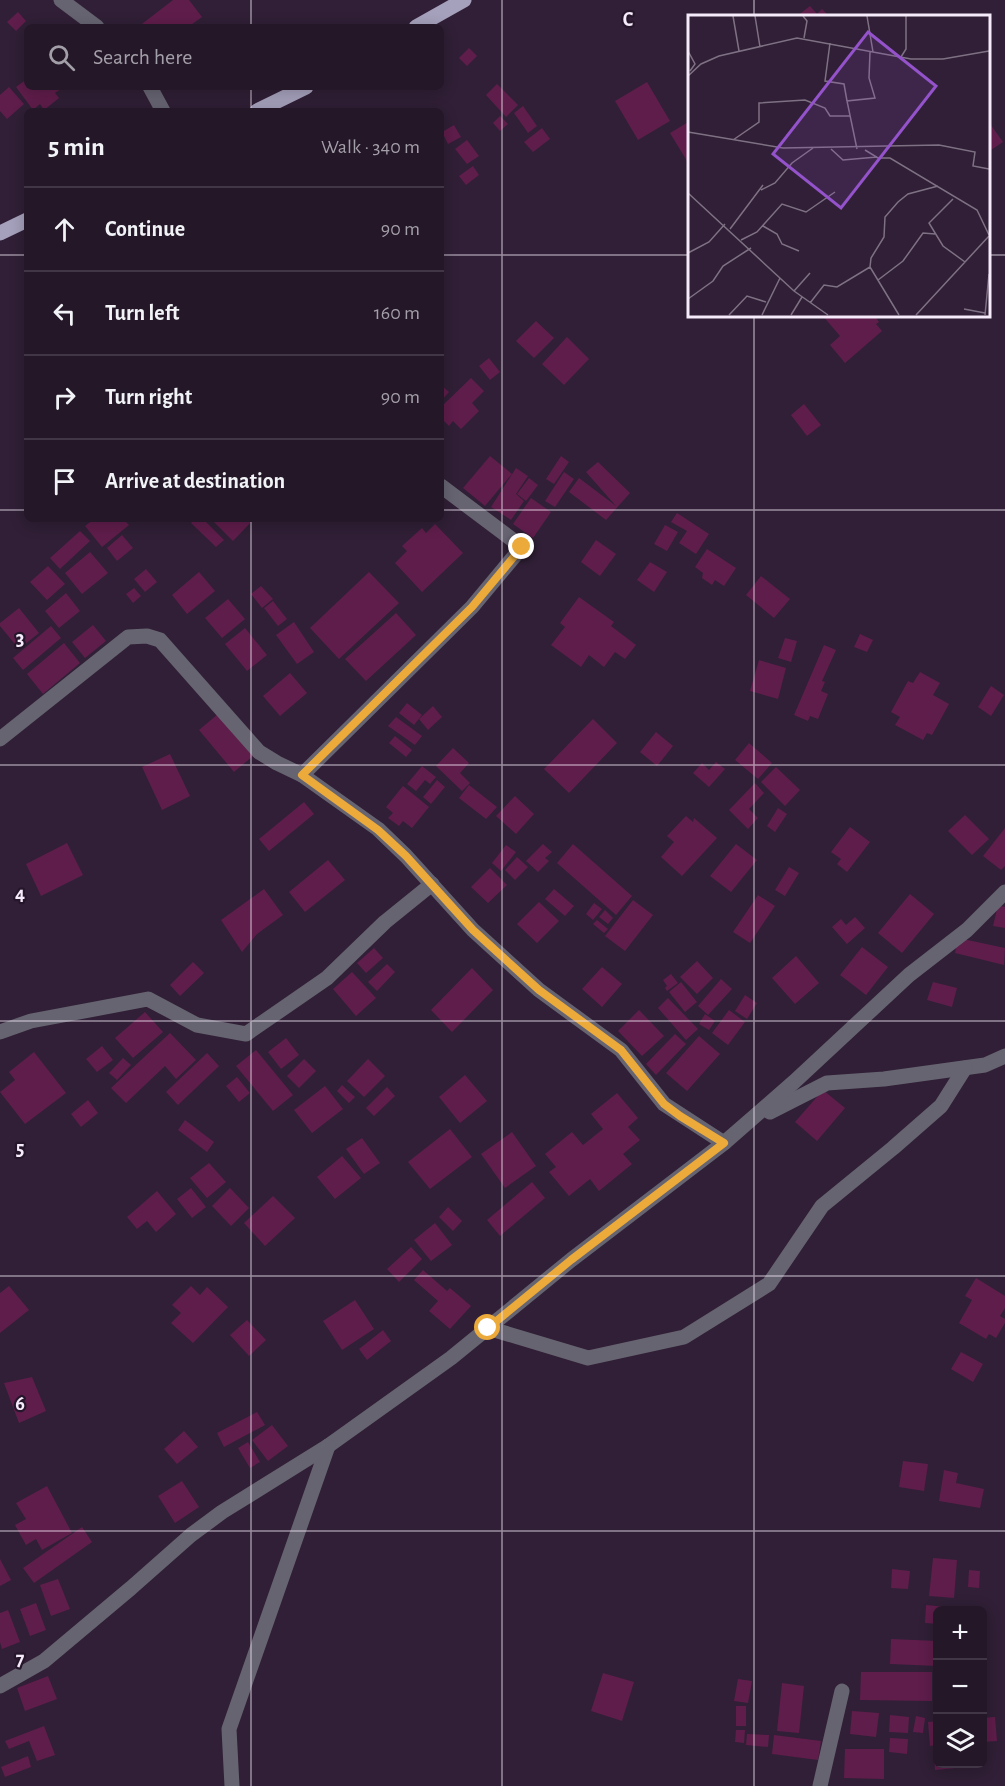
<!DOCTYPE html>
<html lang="en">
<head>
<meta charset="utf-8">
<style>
	body { margin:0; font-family:"Alegreya Sans",sans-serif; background:#2c2030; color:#f1f3f6 }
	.controls { position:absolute; right:18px; bottom:18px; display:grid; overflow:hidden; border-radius:9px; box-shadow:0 3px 15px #0003 }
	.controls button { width:54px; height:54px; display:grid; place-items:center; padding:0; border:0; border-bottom:2px solid #413645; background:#241728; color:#f1f3f6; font:30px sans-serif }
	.stop { position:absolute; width:18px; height:18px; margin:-14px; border:4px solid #ebaa39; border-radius:50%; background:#fff }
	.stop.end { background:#ebaa39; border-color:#fff; box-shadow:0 2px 6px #0008 }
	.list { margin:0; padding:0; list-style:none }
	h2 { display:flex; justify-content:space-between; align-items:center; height:78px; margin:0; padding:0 24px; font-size:26px }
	h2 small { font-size:20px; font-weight:400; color:#a39fa8 }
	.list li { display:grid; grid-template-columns:39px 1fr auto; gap:18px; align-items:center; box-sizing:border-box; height:84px; padding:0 24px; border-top:2px solid #413645 }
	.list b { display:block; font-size:22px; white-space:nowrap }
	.list em { font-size:20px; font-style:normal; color:#a39fa8 }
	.icon { flex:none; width:33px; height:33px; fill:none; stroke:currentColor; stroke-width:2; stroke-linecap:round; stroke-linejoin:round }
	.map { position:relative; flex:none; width:1005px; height:1786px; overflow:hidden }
	.search { position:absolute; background:#241728; box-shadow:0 3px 15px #0003; left:24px; top:24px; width:420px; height:66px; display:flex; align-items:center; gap:15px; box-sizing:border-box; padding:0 21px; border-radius:9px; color:#a39fa8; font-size:22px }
	.panel { position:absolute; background:#241728; box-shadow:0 3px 15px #0003; left:24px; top:108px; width:420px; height:414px; border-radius:9px }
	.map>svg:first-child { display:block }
</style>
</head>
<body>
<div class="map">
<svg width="1005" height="1786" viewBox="0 0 1005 1786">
	<rect width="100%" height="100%" fill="#301f36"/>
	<g fill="#5f1d4b">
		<polygon points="173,0 189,0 202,17 188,27 138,27"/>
		<polygon points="810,6 817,14 822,9 829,16 797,16"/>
		<polygon points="18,12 26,21 16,31 7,22"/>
		<polygon points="469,48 477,56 467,66 459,58"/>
		<polygon points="27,79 27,87 64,87 55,93 59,98 44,110 40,104 33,110 16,87"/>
		<polygon points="647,82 670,121 638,140 615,101"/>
		<polygon points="497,84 518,105 506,117 486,95"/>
		<polygon points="9,87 24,104 7,119 0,111 0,95"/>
		<polygon points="523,106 537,126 528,133 514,113"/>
		<polygon points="500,116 508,124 500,131 493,123"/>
		<polygon points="690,121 690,166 670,133"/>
		<polygon points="988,121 1003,142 988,152"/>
		<polygon points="454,125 461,137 448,144 442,132"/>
		<polygon points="542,128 550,139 533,152 524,142"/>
		<polygon points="467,140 479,156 467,164 455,149"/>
		<polygon points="473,166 479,175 466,185 459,176"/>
		<polygon points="822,315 874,315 879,322 876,324 882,331 845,363 830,345 840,336"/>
		<polygon points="536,321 554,338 534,358 516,341"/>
		<polygon points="567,337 589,359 564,385 542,364"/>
		<polygon points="489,358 500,372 490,380 479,366"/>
		<polygon points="471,378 484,391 472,403 479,411 461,429 453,421 449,426 441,418 441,407"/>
		<polygon points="441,385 449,392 441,401"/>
		<polygon points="804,404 821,425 807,436 791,415"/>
		<polygon points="490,456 512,474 485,506 463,488"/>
		<polygon points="561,456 569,462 554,484 546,479"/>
		<polygon points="598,462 630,493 606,520 569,492 579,478 616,506 586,472"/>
		<polygon points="516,468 528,476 516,494 524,501 511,520 491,507"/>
		<polygon points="564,472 574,479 555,507 545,501"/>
		<polygon points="529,478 538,485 526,501 517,494"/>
		<polygon points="531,498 551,512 533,538 513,524"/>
		<polygon points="677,513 709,534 696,554 679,543 687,531 671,522"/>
		<polygon points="94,519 123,519 129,525 102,547 85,526"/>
		<polygon points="195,519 203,519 224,540 216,547 191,523"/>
		<polygon points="211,519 249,519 252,521 233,541"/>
		<polygon points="435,524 463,553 422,592 395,563 407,551 402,546 422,528 426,533"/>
		<polygon points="665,525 678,532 667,551 654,544"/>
		<polygon points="80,531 90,541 60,569 50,558"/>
		<polygon points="122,535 133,548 117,561 107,548"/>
		<polygon points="596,540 616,554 600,576 581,562"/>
		<polygon points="707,549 736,568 724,586 715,580 712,585 702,578 703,573 695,567"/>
		<polygon points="90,552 108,573 82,594 65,573"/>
		<polygon points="650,562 667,572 654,592 637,580"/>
		<polygon points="48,566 65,584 47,600 30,582"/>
		<polygon points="146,569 157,582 145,592 134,579"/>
		<polygon points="199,572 215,591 187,614 172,595"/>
		<polygon points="369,572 399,603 339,659 310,628"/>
		<polygon points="761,576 790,599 774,618 746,595"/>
		<polygon points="261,586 273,599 262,608 251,594"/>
		<polygon points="134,588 141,596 133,603 126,594"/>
		<polygon points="66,593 80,611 59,628 45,611"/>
		<polygon points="579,597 614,622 611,626 636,645 625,659 615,652 604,667 589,655 581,667 551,645 565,627 560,623"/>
		<polygon points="228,599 245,619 222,638 205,618"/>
		<polygon points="273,601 287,619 278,626 264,608"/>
		<polygon points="19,608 39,633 19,649 0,626 0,623"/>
		<polygon points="396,613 416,635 366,681 345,659"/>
		<polygon points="294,622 314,652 297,664 276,635"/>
		<polygon points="93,625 106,641 85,658 72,642"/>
		<polygon points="51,626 61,638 23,670 13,658"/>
		<polygon points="245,628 267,655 247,671 225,644"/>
		<polygon points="860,634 873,640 867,652 854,647"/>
		<polygon points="785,638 797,641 791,662 778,658"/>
		<polygon points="64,643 80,663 43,694 27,674"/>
		<polygon points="824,645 836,650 822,681 825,682 821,691 828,694 818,719 810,716 808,721 794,715"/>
		<polygon points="759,660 786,668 778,699 750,691"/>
		<polygon points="920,672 940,683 933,695 949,704 932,735 927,733 923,740 895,725 900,717 891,712 908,681 913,683"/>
		<polygon points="290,673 307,693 280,716 263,696"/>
		<polygon points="991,686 1004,695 991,716 978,707"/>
		<polygon points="407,703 422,715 414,725 399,713"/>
		<polygon points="433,706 442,717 428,730 419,719"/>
		<polygon points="218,714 253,756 234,772 199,730"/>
		<polygon points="396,717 422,736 415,745 388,726"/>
		<polygon points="593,719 617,743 569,793 544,769"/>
		<polygon points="656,732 673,746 657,766 640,752"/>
		<polygon points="395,736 412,750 406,757 389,743"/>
		<polygon points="749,743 772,763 758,779 735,760"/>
		<polygon points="453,748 469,763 460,773 470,783 462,791 436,766"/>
		<polygon points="170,754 190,796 162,810 142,767"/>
		<polygon points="716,762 725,769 709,787 693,773 702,763 709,770"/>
		<polygon points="422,766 436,777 430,784 425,780 416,791 407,784"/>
		<polygon points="776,767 800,790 785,806 761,782"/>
		<polygon points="437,780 445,787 431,804 423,797"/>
		<polygon points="755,783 764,793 749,809 758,818 748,829 729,810"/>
		<polygon points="469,785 497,807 486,819 459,798"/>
		<polygon points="403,786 429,807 412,828 403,821 399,826 388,818 393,813 386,807"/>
		<polygon points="515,796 534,814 516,834 496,816"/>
		<polygon points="304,802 314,814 269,851 259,839"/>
		<polygon points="778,808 787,814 775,832 767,826"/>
		<polygon points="965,815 989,839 972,855 948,831"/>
		<polygon points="686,816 693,822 694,818 717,838 682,876 661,857 674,842 667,836"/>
		<polygon points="850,827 870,842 847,872 837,864 841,859 831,852"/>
		<polygon points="1005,828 1005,866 1001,870 983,856"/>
		<polygon points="67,843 83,875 41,896 26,864"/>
		<polygon points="543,844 552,852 545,858 549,861 538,872 526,861"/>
		<polygon points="573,844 632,896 616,915 557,863"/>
		<polygon points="736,844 757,860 731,892 710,876"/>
		<polygon points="506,845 516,852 501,871 492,863"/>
		<polygon points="517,857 528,867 515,880 505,870"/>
		<polygon points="328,860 345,880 305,912 289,892"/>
		<polygon points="789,867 799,873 785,896 775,890"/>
		<polygon points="490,868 507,885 488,903 471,887"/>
		<polygon points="264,889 283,915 257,934 242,952 221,920"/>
		<polygon points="554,889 574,906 565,916 545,899"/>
		<polygon points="910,894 934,914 902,953 878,933"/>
		<polygon points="758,895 775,906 750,943 733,932"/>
		<polygon points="633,900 653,915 625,951 605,936"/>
		<polygon points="539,902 559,921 537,943 517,924"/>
		<polygon points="594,903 602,909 593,920 586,914"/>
		<polygon points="998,905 1005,907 1005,928 993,926"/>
		<polygon points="605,910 613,918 608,924 599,917"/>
		<polygon points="855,917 865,928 847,944 832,927 841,919 846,925"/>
		<polygon points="597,920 608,929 604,933 593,924"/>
		<polygon points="958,938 1005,948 1004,965 955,953"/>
		<polygon points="862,947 888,967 866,995 840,975"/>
		<polygon points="374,948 383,958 366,973 357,963"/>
		<polygon points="796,956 819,983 795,1004 772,978"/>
		<polygon points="697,961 713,978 697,994 680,977"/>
		<polygon points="193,962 204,973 180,996 170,985"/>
		<polygon points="387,964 395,972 377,991 368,982"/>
		<polygon points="602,967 622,984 602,1007 582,989"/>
		<polygon points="472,968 493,990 452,1032 431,1010"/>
		<polygon points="352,972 376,998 356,1016 333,989"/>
		<polygon points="671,974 678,983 667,991 665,988 667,986 663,980"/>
		<polygon points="721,979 732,989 708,1015 698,1006"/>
		<polygon points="681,982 697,1002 685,1012 669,992"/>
		<polygon points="933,982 957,988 952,1007 927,1000"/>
		<polygon points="745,995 757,1003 747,1019 735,1011"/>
		<polygon points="668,998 698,1029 686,1040 658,1008"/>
		<polygon points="639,1010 664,1036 642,1056 618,1031"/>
		<polygon points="729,1010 745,1022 728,1045 712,1033"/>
		<polygon points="145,1012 163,1032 133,1058 115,1038"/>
		<polygon points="705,1014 715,1021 709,1030 699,1024"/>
		<polygon points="170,1033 196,1060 176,1079 165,1066 126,1103 111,1088"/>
		<polygon points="675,1034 686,1044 656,1075 646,1064"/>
		<polygon points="699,1036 720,1054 687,1091 666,1073"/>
		<polygon points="286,1038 299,1055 281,1069 268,1052"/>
		<polygon points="102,1046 113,1060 97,1072 86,1059"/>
		<polygon points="256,1050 293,1095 273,1111 236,1066"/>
		<polygon points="34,1052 66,1093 25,1124 0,1092 15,1080 9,1072"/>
		<polygon points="207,1053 219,1066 178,1105 166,1092"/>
		<polygon points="123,1058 131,1065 117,1080 109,1073"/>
		<polygon points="304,1059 316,1071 299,1088 287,1076"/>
		<polygon points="368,1059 385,1076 364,1097 347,1081"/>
		<polygon points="465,1075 487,1101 460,1123 439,1097"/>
		<polygon points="237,1077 250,1093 239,1102 226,1086"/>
		<polygon points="342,1085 355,1097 349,1103 337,1091"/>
		<polygon points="325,1086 343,1109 312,1133 294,1110"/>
		<polygon points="387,1087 395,1096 374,1116 366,1108"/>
		<polygon points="823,1090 845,1108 817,1141 795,1122"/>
		<polygon points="617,1093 638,1118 628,1127 640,1140 623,1154 632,1164 599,1191 590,1179 569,1196 549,1172 556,1167 545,1154 572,1132 583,1145 603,1129 591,1114"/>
		<polygon points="88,1100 98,1113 81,1127 71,1114"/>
		<polygon points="185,1120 214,1142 207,1152 178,1130"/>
		<polygon points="450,1129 472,1157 430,1189 408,1162"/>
		<polygon points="512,1132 536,1166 505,1188 481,1154"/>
		<polygon points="362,1138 380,1163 364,1174 346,1149"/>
		<polygon points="342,1156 361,1178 335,1199 317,1177"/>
		<polygon points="209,1163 226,1182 207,1198 190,1178"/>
		<polygon points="532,1182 545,1198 500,1236 487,1220"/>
		<polygon points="191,1188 206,1207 192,1218 177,1199"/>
		<polygon points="230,1188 249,1208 231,1226 212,1206"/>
		<polygon points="157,1191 176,1214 156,1232 147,1221 137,1229 127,1217"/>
		<polygon points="273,1196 295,1218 265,1246 244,1223"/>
		<polygon points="448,1207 462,1221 453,1231 439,1217"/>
		<polygon points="435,1223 452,1245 431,1261 414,1240"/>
		<polygon points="411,1247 422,1259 399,1282 387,1269"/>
		<polygon points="423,1270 447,1291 450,1288 471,1306 450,1329 429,1311 438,1301 414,1280"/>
		<polygon points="976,1278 1005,1296 1005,1308 1000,1316 1005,1319 1005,1323 996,1338 989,1334 986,1339 959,1323 972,1300 965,1296"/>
		<polygon points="9,1286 29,1310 0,1333 0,1293"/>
		<polygon points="191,1286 200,1295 207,1287 228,1307 193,1343 171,1323 181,1313 172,1305"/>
		<polygon points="355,1300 374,1329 342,1350 323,1321"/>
		<polygon points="247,1320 266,1340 249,1356 230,1335"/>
		<polygon points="383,1330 391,1341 367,1360 359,1349"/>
		<polygon points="961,1352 983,1364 973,1382 951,1369"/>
		<polygon points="32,1377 46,1411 19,1423 4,1383"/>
		<polygon points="257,1412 265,1425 224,1447 217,1433"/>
		<polygon points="272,1425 288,1446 268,1461 252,1440"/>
		<polygon points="184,1431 198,1447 177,1464 164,1449"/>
		<polygon points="248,1442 260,1462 250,1468 238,1448"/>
		<polygon points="903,1461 928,1464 924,1491 899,1487"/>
		<polygon points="944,1470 958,1473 956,1483 984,1489 980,1508 939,1501"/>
		<polygon points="182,1481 199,1507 175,1523 158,1496"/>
		<polygon points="47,1486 72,1533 42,1550 36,1539 26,1545 15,1525 26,1519 16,1503"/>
		<polygon points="82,1527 92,1542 34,1583 23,1568"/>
		<polygon points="933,1558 957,1560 954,1598 929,1596"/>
		<polygon points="0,1559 11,1580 0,1586"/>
		<polygon points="892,1569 910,1571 908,1589 891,1588"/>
		<polygon points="969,1570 980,1571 979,1588 968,1587"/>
		<polygon points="58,1579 70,1609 51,1616 40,1585"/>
		<polygon points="36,1603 46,1630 30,1636 20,1609"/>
		<polygon points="926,1605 957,1608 957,1610 938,1610 938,1624 925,1623"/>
		<polygon points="8,1610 20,1642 2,1649 0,1642 0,1613"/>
		<polygon points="891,1639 938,1641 938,1666 890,1664"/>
		<polygon points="861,1672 932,1672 932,1701 860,1700"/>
		<polygon points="603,1673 634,1682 622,1721 591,1711"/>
		<polygon points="48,1676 57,1699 25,1711 17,1688"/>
		<polygon points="738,1679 752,1681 748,1703 734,1701"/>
		<polygon points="782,1683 804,1686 799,1733 777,1731"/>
		<rect x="736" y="1706" width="10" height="20"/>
		<polygon points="852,1711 879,1713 876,1737 850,1734"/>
		<polygon points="890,1715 909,1717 908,1733 889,1732"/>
		<polygon points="916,1716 925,1718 923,1733 913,1732"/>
		<polygon points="995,1717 997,1741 982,1742 982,1718"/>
		<polygon points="938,1721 938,1745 930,1746 928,1722"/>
		<polygon points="44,1726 55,1755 37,1761 29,1741 9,1749 5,1741"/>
		<polygon points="736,1730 745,1730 744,1743 735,1742"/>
		<polygon points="747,1734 769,1735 768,1747 746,1745"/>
		<polygon points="774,1735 821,1741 818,1760 772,1754"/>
		<polygon points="890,1738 908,1739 907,1754 889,1752"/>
		<polygon points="845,1749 884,1749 884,1779 844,1778"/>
		<polygon points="934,1751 938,1751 938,1764 976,1764 977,1766 935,1770"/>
		<polygon points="28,1756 31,1767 5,1777 1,1767"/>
	</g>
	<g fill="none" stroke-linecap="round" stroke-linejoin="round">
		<g stroke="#666471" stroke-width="15">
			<polyline points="61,0 97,27"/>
			<polyline points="150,87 163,111"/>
			<polyline points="441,486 522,547 472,607 302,775 378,829 406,856 473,930 539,990 621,1050 664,1104 724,1143"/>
			<polyline points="0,739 128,637 147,636 160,640 259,752 277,763 302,775"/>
			<polyline points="0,1032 31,1021 148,999 197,1025 246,1034 327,978 385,922 432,884"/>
			<polyline points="770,1112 827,1083 884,1079 985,1065 1005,1056"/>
			<polyline points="488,1328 588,1358 684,1337 769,1284 822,1206 893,1148 941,1106 965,1068"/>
			<polyline points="0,1686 44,1661 131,1588 191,1535 222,1512 328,1446 451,1358 571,1260 724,1143 794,1082 909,975 967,930 1005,892"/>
			<polyline points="232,1786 229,1729 328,1446"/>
			<polyline points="820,1786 842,1691"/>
		</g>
		<g stroke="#a5a0bb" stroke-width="15">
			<polyline points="416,27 464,0"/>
			<polyline points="257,111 306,87"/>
			<polyline points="0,233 27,220"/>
		</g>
	</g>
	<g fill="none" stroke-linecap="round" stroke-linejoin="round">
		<polyline stroke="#ebaa39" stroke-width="8" points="488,1328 571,1260 724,1143 680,1116 664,1104 621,1050 539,990 473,930 406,856 378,830 302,775 472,607 522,547"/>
	</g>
	<path fill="none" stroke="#f6ebfa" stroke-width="1.5" stroke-opacity="0.55" d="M251,0v27M502,0v1786M754,0v16M251,87v24M0,255h27M441,255h249M988,255h17M754,315v1471M0,510h27M441,510h564M251,519v1267M0,765h1005M0,1021h1005M0,1276h1005M0,1531h1005"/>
	<g transform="translate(688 15)">
		<rect width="302" height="302" fill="#301f36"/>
		<path fill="none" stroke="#7f7184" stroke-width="1.5" d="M45,1l6,35M67,1l5,31M115,1l4,5 -3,17M179,1l6,36M142,28l-5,38 19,3 3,17M0,36l7,13 -5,7M213,42l5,-8v-33M0,61l13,-12 18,-8 78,-18 114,21h32l46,-8M0,117l95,16 156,-3 36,7 -2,14 16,3M45,125l26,-18v-19l46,-3 20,8 5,8h20M143,134l12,11 34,-3M169,134l-10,-48 28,-3 -6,-20 1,-26M177,135l13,8h12l87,52 12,25M73,175l14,-7 17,-20 21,-15M0,178l106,98 34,24M265,184l-24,24 14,23 22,16M75,211l14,8 5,10 17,7M42,214l33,-44M53,225l16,-8 25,-28 24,8 29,-20M0,238l21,-11 16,-18M190,265l25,-19 20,-28 12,1M106,276l16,-18M0,284l25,-18 10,-15 28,-18M122,288l14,-18 13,2 33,-20M276,294l21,4M41,300l18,-19 19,6M74,300l18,-37M103,300l11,-18M211,300l-29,-48 1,-9 13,-21 1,-20 13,-15 10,-8 30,-8M228,300l73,-79M297,300l4,-41"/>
		<path fill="#9452cb" fill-opacity="0.15" stroke="#9452cb" stroke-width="3" d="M180,17l68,54 -95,122 -68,-54z"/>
		<rect width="302" height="302" fill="none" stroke="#f6ebfa" stroke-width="3"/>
	</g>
	<g font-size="20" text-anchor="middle" font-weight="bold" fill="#f6ebfa" stroke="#26162b" stroke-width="4.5" stroke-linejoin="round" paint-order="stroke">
		<text x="628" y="26">C</text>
		<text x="20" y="645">3</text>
		<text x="20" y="900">4</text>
		<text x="20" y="1155">5</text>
		<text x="20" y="1410">6</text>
		<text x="20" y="1665">7</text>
	</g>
</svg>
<div class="controls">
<button>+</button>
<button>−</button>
<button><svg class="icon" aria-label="layers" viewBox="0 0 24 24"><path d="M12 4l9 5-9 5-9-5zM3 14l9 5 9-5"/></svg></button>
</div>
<div class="stop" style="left:488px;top:1328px"></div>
<div class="stop end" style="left:522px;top:547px"></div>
<div class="search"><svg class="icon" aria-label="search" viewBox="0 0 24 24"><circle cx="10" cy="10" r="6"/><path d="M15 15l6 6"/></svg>Search here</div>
<section class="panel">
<h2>5 min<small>Walk · 340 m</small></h2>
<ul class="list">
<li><svg class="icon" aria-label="ahead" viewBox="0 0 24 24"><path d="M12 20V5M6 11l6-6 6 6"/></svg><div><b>Continue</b></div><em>90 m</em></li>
<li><svg class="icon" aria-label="left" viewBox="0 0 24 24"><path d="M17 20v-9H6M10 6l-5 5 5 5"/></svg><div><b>Turn left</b></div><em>160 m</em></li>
<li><svg class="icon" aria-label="right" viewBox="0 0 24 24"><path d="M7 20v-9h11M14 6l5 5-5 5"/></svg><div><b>Turn right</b></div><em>90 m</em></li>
<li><svg class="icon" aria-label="arrive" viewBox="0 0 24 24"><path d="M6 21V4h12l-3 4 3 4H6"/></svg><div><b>Arrive at destination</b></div></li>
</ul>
</section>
</div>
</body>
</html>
